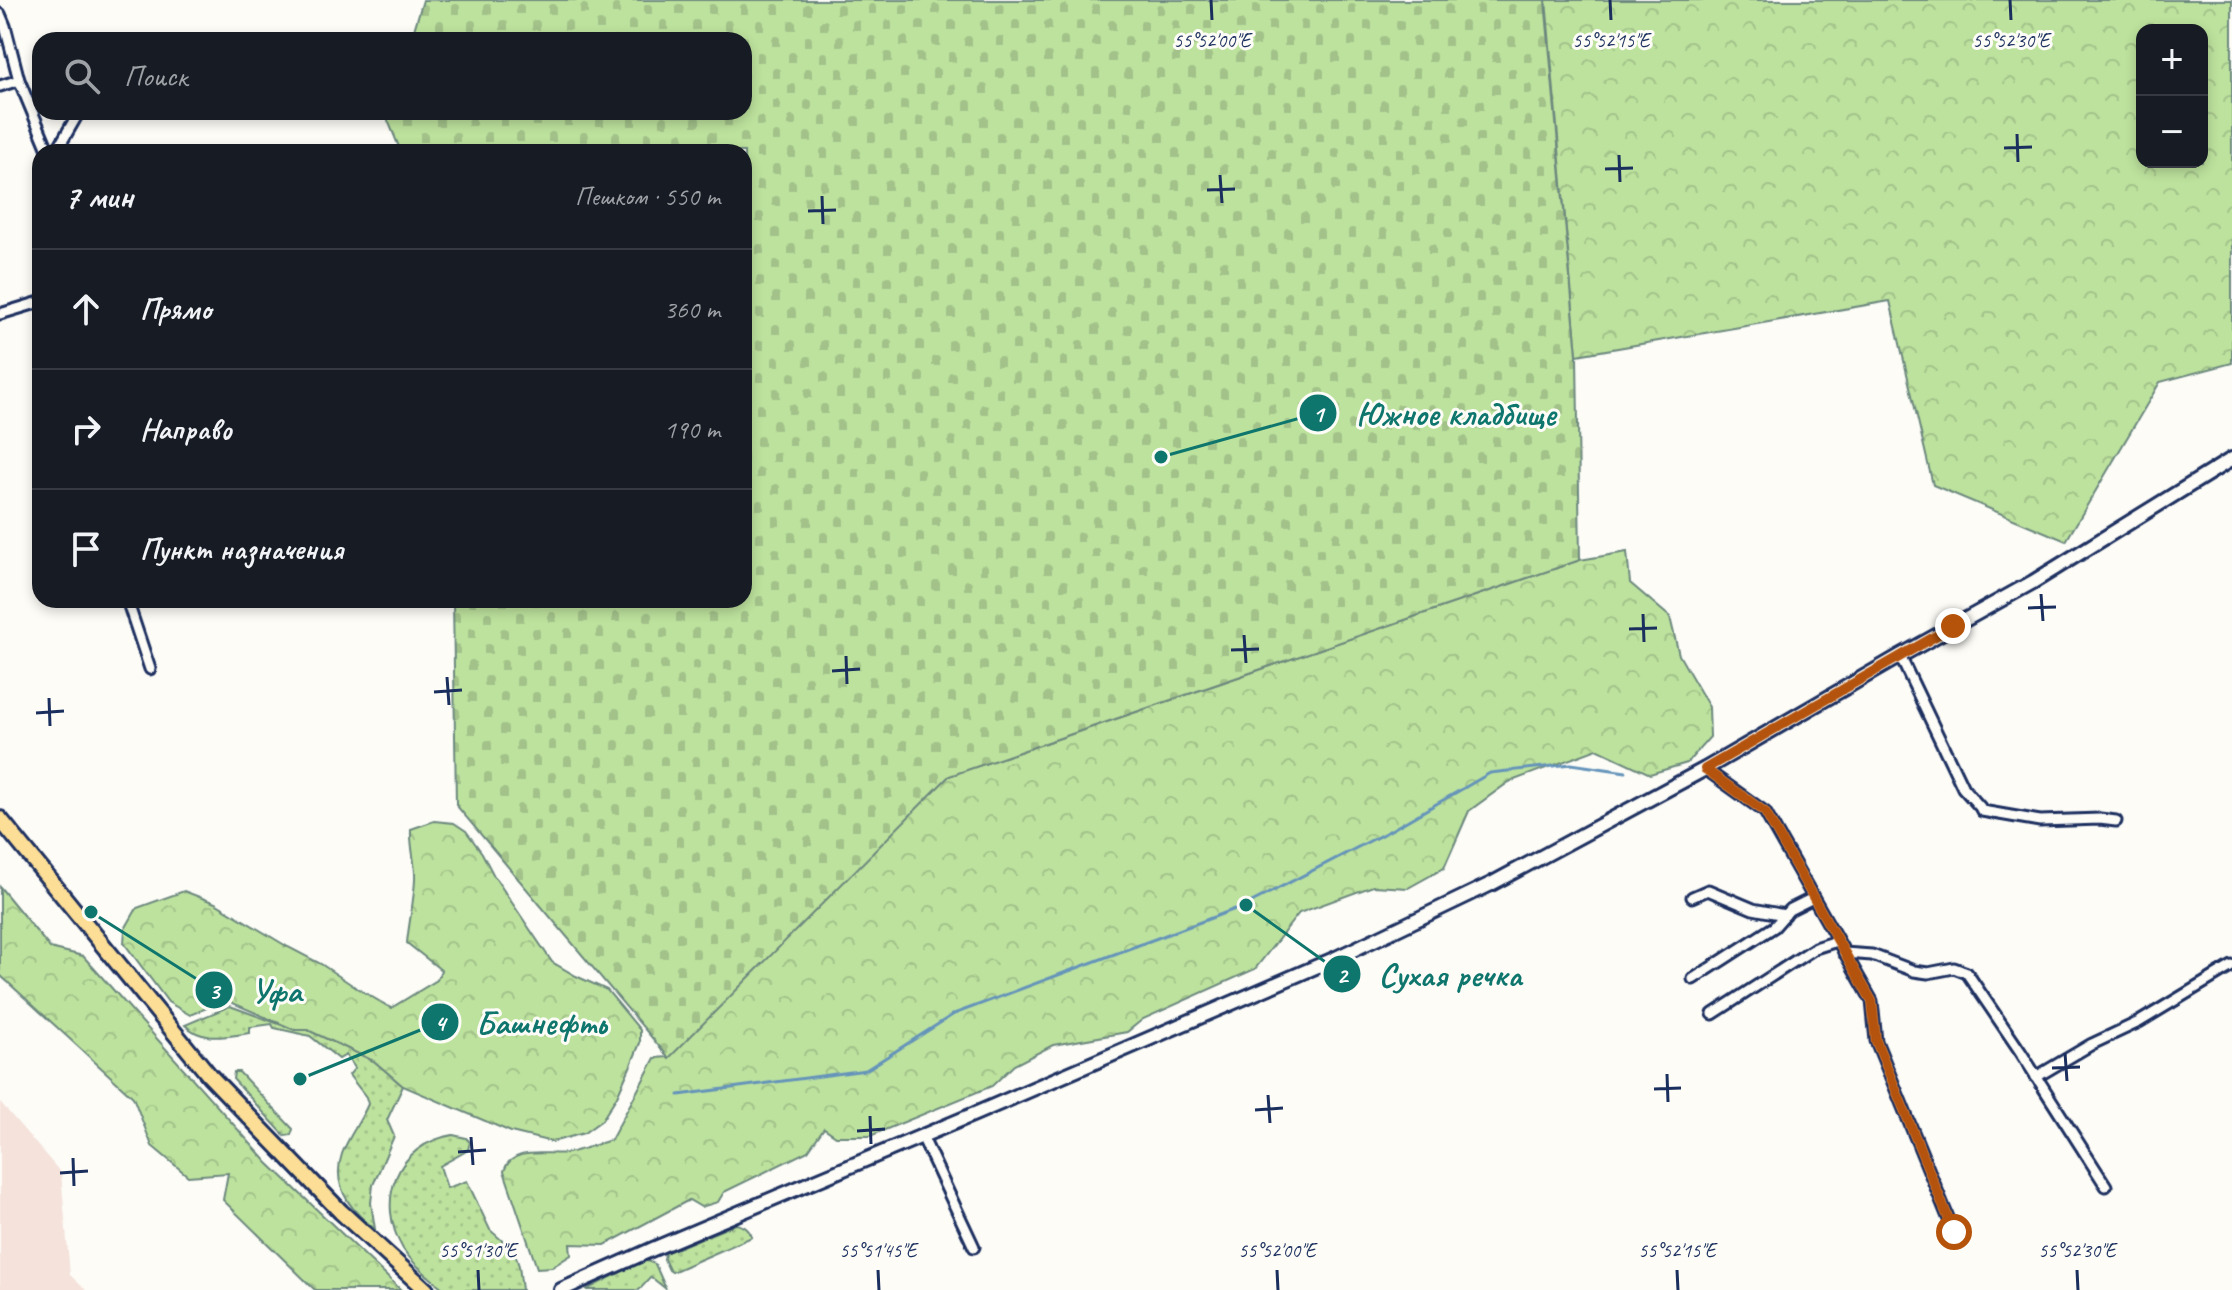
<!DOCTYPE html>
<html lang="ru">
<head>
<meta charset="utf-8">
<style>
	body { margin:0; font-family:Caveat,sans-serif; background:#20242c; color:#f1f3f6 }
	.controls { position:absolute; right:24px; top:24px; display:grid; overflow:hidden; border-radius:16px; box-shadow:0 4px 12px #0003 }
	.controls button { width:72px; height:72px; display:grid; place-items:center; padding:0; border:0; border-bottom:2px solid #363941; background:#171b24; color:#f1f3f6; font:40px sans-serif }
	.stop { position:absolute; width:24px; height:24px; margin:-18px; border:6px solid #b45309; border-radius:50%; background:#fff }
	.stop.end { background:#b45309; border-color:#fff; box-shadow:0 2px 8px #0008 }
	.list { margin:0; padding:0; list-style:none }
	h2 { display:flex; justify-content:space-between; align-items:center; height:104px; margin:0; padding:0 32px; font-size:34px }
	h2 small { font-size:26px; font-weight:400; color:#9ea1a6 }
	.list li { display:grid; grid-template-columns:52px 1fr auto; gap:24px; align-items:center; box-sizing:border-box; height:120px; padding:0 32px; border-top:2px solid #363941 }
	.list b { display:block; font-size:30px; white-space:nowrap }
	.list em { font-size:26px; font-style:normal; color:#9ea1a6 }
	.icon { flex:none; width:44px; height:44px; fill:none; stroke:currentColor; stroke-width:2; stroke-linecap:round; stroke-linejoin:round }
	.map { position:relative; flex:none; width:2232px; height:1290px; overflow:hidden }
	.search { position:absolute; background:#171b24; box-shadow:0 4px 12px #0003; left:32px; top:32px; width:720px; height:88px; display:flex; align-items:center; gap:20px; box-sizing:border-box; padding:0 28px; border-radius:24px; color:#9ea1a6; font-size:30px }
	.panel { position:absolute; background:#171b24; box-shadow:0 4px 12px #0003; left:32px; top:144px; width:720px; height:464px; border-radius:24px }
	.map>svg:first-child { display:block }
</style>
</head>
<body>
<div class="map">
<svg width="2232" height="1290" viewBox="0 0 2232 1290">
	<defs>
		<pattern id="green-dots" width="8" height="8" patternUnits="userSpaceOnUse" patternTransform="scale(2)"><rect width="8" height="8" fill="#bde29d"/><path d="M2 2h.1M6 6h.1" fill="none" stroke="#a2c28a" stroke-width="1.8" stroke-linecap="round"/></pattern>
		<pattern id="forest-crowns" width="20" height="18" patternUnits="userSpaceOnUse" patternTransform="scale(2)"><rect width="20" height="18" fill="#bde29d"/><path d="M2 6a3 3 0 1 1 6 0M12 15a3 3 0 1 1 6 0" fill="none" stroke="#a2c28a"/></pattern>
		<pattern id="cemetery-stones" width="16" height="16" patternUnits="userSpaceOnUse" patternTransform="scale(2)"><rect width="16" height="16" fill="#bde29d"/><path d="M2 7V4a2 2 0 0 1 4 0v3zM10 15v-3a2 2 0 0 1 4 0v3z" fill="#a2c28a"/></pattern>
	</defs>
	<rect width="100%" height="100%" fill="#fdfcf7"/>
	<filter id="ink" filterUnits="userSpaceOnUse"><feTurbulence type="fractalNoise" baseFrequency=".0125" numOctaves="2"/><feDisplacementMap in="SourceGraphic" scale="16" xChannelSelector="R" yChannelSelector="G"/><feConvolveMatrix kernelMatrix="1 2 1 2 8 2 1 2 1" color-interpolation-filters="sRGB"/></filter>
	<g filter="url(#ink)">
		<polygon fill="#f4e2db" points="0,1102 61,1173 70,1275 86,1290 0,1290"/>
		<g fill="url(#green-dots)" stroke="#6c887e" stroke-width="2">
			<path d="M230,1006l65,24h13l66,31 29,25 -16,34 7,16 -21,49 -2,18 4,26c-24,-18 -44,-43 -33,-75 6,-17 19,-33 26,-50l-2,-7 -17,-22 6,-7 -9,-13 -7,4 -29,-23 -36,-8 -2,-4 -22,3v6c-23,3 -47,10 -65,-8z"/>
			<polygon points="234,1072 239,1072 293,1129 291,1135 285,1136 233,1079"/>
			<path d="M453,1135l13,3 4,4 -2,8 -28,16 7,22 20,-7 23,49 24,21 5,15 3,24c-18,0 -37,0 -55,0 -6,0 -13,0 -19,0 -7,-1 -14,-10 -20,-14 -9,-8 -18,-16 -25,-27 -28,-48 -7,-105 50,-114z"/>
			<path d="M736,1224c9,2 13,5 16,13l-80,35 -3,-2 -5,-11 1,-6z"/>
			<polygon points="644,1260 655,1264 666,1289 651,1277 639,1290 586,1290"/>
		</g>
		<g fill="url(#forest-crowns)" stroke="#6c887e" stroke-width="2" fill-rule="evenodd">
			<path d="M1546,0h686v363l-72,19 -94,159 -133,-56 -43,-184 -313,54zM2142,30h60v132h-60z"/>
			<path d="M1627,552l3,31 40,34 9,38 30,52 1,30 -23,26 -37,11 -53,-25 -88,33 -40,29 -25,57 -36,20 -35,-2 -74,27 -44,56 -112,50 -16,13 -74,13 -39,20 -22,21 -122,50h-34l-12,-8 -16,23 -84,41 -6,10 -17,5 -12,-7 -84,45 -35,-1 1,11 -19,12 -15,1 -33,-97c8,-26 43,-15 63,-18 15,-3 30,-9 44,-13l44,-82 14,-1 280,-281 631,-216z"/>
			<path d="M434,821l20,2 12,8 16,22 12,23 58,86 24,14 31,14 33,40v13l-9,22 -14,31 -15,24 -18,13 -32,9 -41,-10 -108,-46 -29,-25 -66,-31h-13l-69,-30 -36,15 -22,-13 -44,-59 1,-14 12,-21 47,-17 31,12 73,44 33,17 34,23 36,21 46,-28 4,-10 -34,-27c2,-21 7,-43 8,-63 1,-17 -5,-31 -4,-51z"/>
			<polygon points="0,887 50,948 83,956 268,1163 401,1290 315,1290 223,1200 228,1173 188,1176 152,1146 133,1097 0,975"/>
		</g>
		<polygon fill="url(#cemetery-stones)" stroke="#6c887e" stroke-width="2" points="423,0 1545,0 1577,355 1580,560 949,776 669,1058 456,805 453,600 744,600 744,152 401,152 387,118 389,112 744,112 744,40 411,40"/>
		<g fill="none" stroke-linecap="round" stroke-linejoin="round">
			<polyline stroke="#6594ba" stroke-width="3" points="679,1095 866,1070 954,1014 1246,905 1391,830 1490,773 1571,764 1626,772"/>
			<defs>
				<g id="minor">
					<polyline points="0,14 5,26 19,80 49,152"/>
					<polyline points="0,86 19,80"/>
					<polyline points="56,152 79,112"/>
					<polyline points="0,314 40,302"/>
					<polyline points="127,600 150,669"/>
					<polyline points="1900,656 1963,788 1980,807 1982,811 2040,821 2100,819 2116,821"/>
					<polyline points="1705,769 1765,812 1872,1001 1876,1041 1954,1232"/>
					<polyline points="1692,897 1708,890 1753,909 1785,915"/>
					<polyline points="1844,953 1872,955 1914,971 1928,973 1954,968 1967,973 2020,1051 2106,1186"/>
					<polyline points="1693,979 1774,927 1789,910 1813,898"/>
					<polyline points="1713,1014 1815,948 1837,941"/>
					<polyline points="2036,1077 2092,1044 2139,1022 2232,966"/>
					<polyline points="922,1136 974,1247"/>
				</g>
				<polyline id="secondary" points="561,1290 653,1249 977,1113 1334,959 1491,884 1705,769 1900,656 2033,582 2232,459"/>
				<polyline id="primary" points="0,819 209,1075 341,1212 426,1290"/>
			</defs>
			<use href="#minor" stroke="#1b2f5e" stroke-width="15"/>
			<use href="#secondary" stroke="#1b2f5e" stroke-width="18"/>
			<use href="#primary" stroke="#1b2f5e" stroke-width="20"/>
			<use href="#minor" stroke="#fdfcf7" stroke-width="9"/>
			<use href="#secondary" stroke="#fdfcf7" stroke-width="12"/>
			<use href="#primary" stroke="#fdde96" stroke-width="14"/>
		</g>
	</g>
	<g fill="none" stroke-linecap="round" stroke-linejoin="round" filter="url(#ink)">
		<polyline stroke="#b45309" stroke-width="10" points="1953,626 1705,769 1765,812 1872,1001 1876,1041 1954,1232"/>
	</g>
	<path fill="none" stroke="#1b2f5e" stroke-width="3" d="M1211,0l1,20M1610,0l1,20M2010,0l1,20M2017,134l1,28M2004,148l28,-1M1619,155l1,27M1605,169l28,-1M1220,175l2,28M1207,190l28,-1M822,196l1,28M808,211l28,-1M2041,594l2,27M2028,608l28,-1M1643,614l1,28M1629,629l28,-1M1244,635l2,28M1231,650l28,-1M846,656l1,28M832,671l28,-2M447,677l2,28M434,692l28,-2M49,698l1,28M36,713l28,-2M2065,1053l2,28M2052,1068l28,-1M1667,1074l1,28M1654,1089l27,-1M1268,1095l2,28M1255,1110l28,-2M870,1116l1,28M857,1131l28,-2M471,1137l2,28M458,1152l28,-2M73,1158l1,28M60,1173l28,-2M478,1270l1,20M878,1270l1,20M1277,1270l1,20M1677,1270l1,20M2077,1270l1,20"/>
	<g font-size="20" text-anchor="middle" fill="#1b2f5e" stroke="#fdfcf7" stroke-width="6" stroke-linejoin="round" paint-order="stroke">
		<text x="1212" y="47">55°52'00"E</text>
		<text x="1611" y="47">55°52'15"E</text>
		<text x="2011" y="47">55°52'30"E</text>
		<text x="478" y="1257">55°51'30"E</text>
		<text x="878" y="1257">55°51'45"E</text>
		<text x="1277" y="1257">55°52'00"E</text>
		<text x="1677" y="1257">55°52'15"E</text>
		<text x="2077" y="1257">55°52'30"E</text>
	</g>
	<path fill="none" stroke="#0f766e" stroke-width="3" d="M1161 457L1318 413M1246 905L1342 974M91 912L214 990M300 1079L440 1022"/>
	<g fill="#0f766e" stroke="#fdfcf7" stroke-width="3">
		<circle cx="1161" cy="457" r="8"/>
		<circle cx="1246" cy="905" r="8"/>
		<circle cx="91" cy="912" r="8"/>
		<circle cx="300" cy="1079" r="8"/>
		<circle cx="1318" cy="413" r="20"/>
		<circle cx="1342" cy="974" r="20"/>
		<circle cx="214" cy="990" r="20"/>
		<circle cx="440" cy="1022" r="20"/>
	</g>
	<g font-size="24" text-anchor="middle" font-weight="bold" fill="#fff">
		<text x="1318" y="422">1</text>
		<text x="1342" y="983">2</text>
		<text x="214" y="999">3</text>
		<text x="440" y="1031">4</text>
	</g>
	<g font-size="34" text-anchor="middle" font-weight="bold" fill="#0f766e" stroke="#fdfcf7" stroke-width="6" stroke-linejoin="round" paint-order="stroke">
		<text x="1456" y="425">Южное кладбище</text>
		<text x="1450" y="986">Сухая речка</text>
		<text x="276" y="1002">Уфа</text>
		<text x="541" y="1034">Башнефть</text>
	</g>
</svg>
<div class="controls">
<button>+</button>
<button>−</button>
</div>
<div class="stop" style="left:1954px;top:1232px"></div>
<div class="stop end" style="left:1953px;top:626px"></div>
<div class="search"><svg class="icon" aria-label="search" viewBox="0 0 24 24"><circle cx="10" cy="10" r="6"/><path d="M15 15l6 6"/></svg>Поиск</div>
<section class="panel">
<h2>7 мин<small>Пешком · 550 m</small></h2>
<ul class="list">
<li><svg class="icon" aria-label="ahead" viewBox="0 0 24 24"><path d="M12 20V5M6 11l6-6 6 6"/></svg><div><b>Прямо</b></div><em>360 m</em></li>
<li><svg class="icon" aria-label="right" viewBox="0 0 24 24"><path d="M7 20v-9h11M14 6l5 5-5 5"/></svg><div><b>Направо</b></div><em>190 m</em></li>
<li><svg class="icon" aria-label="arrive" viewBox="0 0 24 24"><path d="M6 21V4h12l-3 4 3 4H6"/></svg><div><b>Пункт назначения</b></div></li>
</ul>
</section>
</div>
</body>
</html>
